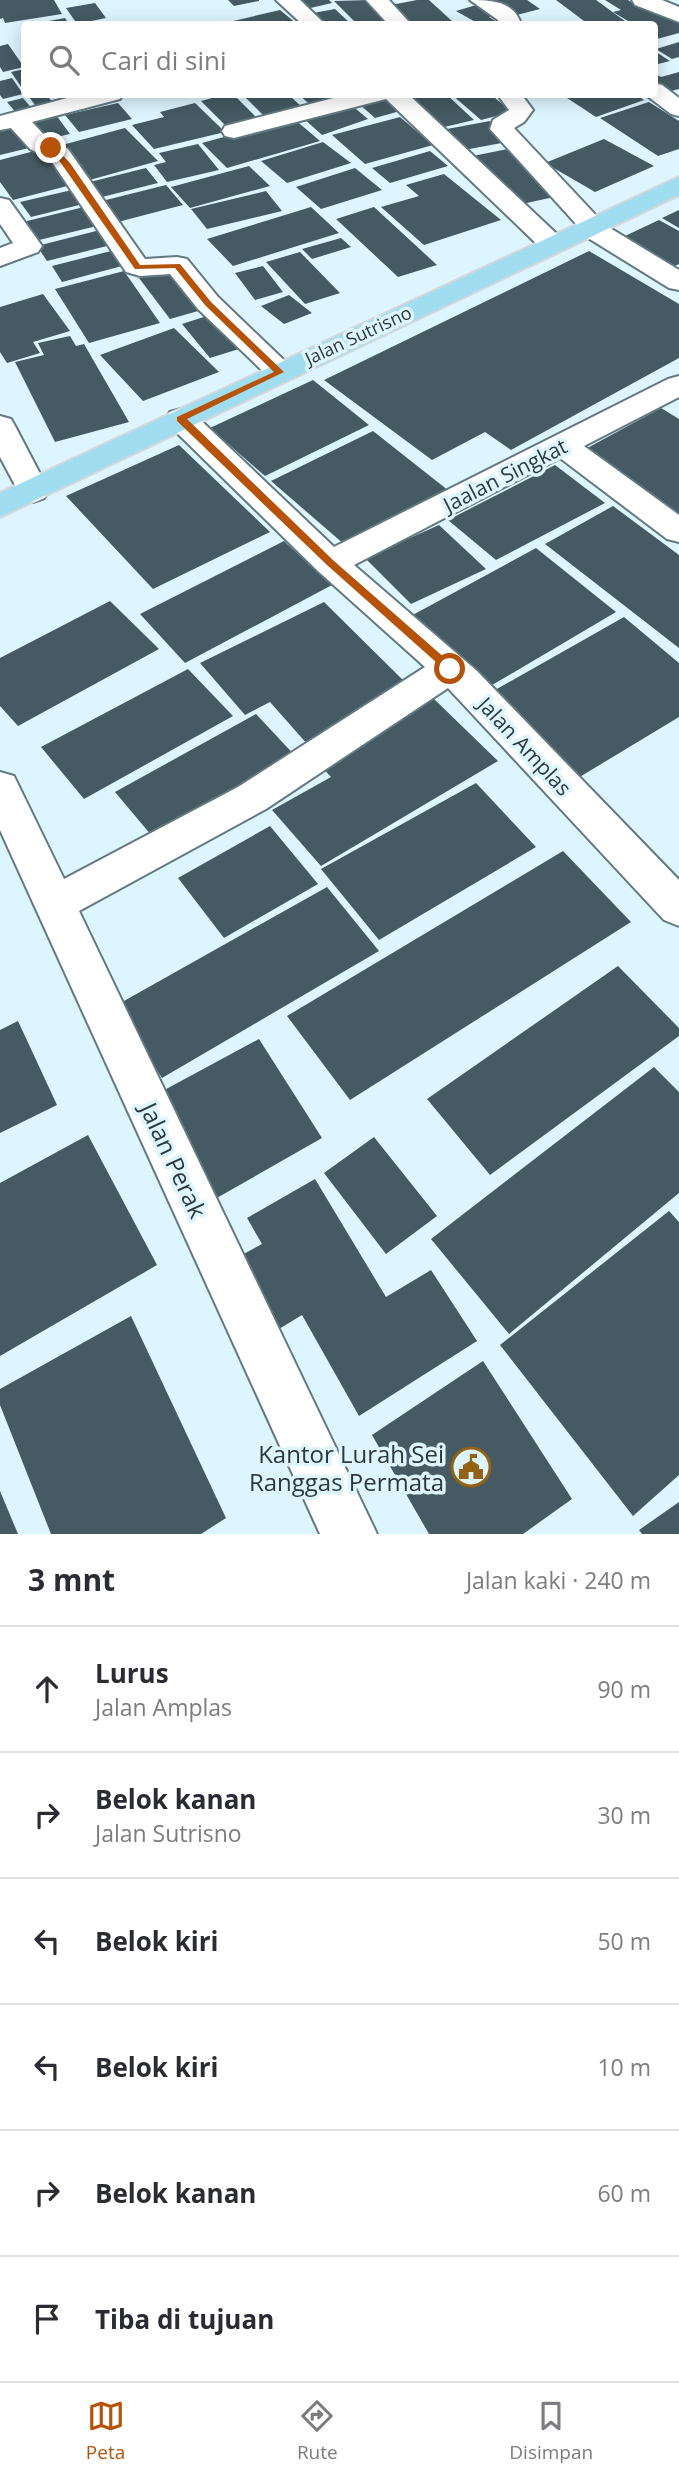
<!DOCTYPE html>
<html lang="id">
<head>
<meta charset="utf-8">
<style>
	body { margin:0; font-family:"Open Sans",sans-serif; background:#f2f2f3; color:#2b2b33 }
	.stop { position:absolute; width:21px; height:21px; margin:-16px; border:5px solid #b45309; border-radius:50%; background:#fff }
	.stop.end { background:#b45309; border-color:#fff; box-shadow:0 2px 7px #0008 }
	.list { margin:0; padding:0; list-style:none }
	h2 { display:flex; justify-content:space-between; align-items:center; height:91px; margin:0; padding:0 28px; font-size:30px }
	h2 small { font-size:23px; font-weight:400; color:#7c7c81 }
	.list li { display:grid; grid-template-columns:46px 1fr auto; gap:21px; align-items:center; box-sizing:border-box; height:126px; padding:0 28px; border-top:2px solid #e1e1e2 }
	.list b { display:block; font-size:26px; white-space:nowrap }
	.list p { margin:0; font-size:23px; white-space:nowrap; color:#7c7c81 }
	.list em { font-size:23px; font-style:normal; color:#7c7c81 }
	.icon { flex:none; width:38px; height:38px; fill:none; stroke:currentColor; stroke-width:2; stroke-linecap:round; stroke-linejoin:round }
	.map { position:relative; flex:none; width:679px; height:1534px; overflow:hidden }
	.search { position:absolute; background:#fff; box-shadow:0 4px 18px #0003; left:21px; right:21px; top:21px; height:77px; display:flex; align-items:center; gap:18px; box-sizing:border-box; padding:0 24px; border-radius:7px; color:#7c7c81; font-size:26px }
	.sheet { height:847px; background:#fff }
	nav { display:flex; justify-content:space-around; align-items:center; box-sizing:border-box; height:98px; border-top:2px solid #e1e1e2; background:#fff; font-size:19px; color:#7c7c81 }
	nav a { display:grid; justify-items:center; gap:4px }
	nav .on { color:#b45309 }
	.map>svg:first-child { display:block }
</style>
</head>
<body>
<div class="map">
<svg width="679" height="1534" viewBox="0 0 679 1534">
	<rect width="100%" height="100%" fill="#ddf5ff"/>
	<g fill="#455a62">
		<polygon points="0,0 54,0 62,14 5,23 3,18 0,19"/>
		<polygon points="228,0 259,0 259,1 234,6"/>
		<polygon points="295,0 329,0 332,3 306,9"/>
		<polygon points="370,0 393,22 357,24 334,1"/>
		<polygon points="417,0 429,0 453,22 406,24 386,6"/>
		<polygon points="489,0 527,0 540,9 513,16"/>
		<polygon points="556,0 596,0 629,24 588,24"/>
		<polygon points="605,0 628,0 637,6 643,4 663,16 672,14 679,18 679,33 657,39 654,24 633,24 613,12 621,10"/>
		<polygon points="95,3 106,18 77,24 66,8"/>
		<polygon points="483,3 501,14 489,17 500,24 479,24 456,11"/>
		<polygon points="335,9 351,24 319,24 308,14"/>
		<polygon points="280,10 297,24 231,24 229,22"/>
		<polygon points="65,18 69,24 38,24 38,23"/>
		<polygon points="679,42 679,57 672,59 656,49"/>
		<polygon points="8,44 24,67 3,72 0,67 0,46"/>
		<polygon points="654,52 656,52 670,61 654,65"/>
		<polygon points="24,69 24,91 11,72"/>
		<polygon points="679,72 679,89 664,93 654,87 654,73 661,77"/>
		<polygon points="12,78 23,94 3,99 0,95 0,81"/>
		<polygon points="27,94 46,94 57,108 40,112"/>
		<polygon points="227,94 233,94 259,120 227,127 201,101"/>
		<polygon points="242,94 288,94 305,110 267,119"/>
		<polygon points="298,94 364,94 315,109"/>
		<polygon points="398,94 446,94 474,120 436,129"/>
		<polygon points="451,94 490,94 512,112 481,120"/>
		<polygon points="561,94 635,94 644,100 596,117"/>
		<polygon points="383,97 400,111 375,118 358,103"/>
		<polygon points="23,98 34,111 18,115 7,102"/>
		<polygon points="649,102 679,121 679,149 658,156 600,118"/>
		<polygon points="118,103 132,119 79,132 65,115"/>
		<polygon points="195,103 225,132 154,149 132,125 164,117 160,112"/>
		<polygon points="350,104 368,119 322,135 302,117"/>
		<polygon points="56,115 70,134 39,141 26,122"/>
		<polygon points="400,117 433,145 365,164 332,135"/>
		<polygon points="293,118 320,141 227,168 202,143"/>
		<polygon points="490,121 507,142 464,150 447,129"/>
		<polygon points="15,123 33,147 0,155 0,127"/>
		<polygon points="125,128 158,161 86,181 55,147"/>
		<polygon points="604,139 654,166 595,192 545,163"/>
		<polygon points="323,142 351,163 287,183 261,161"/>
		<polygon points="198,144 219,170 167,182 154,165 166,162 159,153"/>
		<polygon points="517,147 563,195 513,206 468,157"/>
		<polygon points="46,148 75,184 13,200 0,182 0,160"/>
		<polygon points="430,151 448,166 390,183 372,168"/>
		<polygon points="249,166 270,186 190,208 171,187"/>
		<polygon points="146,168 158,183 102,197 90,182"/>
		<polygon points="355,168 382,190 321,209 296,187"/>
		<polygon points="444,174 501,220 424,245 381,207 419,196 406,185"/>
		<polygon points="166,185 183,205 114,223 98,202"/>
		<polygon points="72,190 83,204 31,217 20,202"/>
		<polygon points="266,191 282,211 207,229 191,209"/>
		<polygon points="84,207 97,226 35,241 23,222"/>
		<polygon points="311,207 339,233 233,266 207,239"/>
		<polygon points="374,207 437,265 398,277 336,219"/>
		<polygon points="679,210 679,228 662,218"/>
		<polygon points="659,220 679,231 679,264 675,266 625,236"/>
		<polygon points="100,230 111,245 47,261 37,246"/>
		<polygon points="341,238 351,247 312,259 302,249"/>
		<polygon points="111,251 122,266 62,282 52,266"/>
		<polygon points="589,251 679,304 679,358 511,450 485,432 432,460 324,380"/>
		<polygon points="300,252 340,293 305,304 266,262"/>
		<polygon points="263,266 283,292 255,300 235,273"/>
		<polygon points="124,271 160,323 89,343 55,289"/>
		<polygon points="166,271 198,311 170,319 139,278"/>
		<polygon points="43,294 70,331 33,342 40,353 7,363 0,352 0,307"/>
		<polygon points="289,295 312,313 284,324 261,306"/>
		<polygon points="213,314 242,348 210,358 182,324"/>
		<polygon points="174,328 219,372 143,401 100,355"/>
		<polygon points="70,336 76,346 84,344 129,422 55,442 15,362 44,355 38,343"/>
		<polygon points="313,380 369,425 265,476 210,428"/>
		<polygon points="661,408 679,419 679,522 580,452"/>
		<polygon points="373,431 449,491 345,545 271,481"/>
		<polygon points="179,445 270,532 153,589 66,496"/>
		<polygon points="555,465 605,503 496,560 448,520"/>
		<polygon points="613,506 679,555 679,648 545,544"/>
		<polygon points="439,525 486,569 411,604 365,558"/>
		<polygon points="284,541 332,585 185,663 140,614"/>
		<polygon points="536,548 616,612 487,688 409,617"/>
		<polygon points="110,601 159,649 18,726 0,706 0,658"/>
		<polygon points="324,602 412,689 308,745 270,702 245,715 200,663"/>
		<polygon points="624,617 679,663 679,717 578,778 488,694"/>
		<polygon points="188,669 233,716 84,799 41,747"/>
		<polygon points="433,698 498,761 321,866 272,810 331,777 318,763"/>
		<polygon points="256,714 300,761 157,842 115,792"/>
		<polygon points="476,783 536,847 379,940 321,869"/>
		<polygon points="270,826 318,884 224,938 178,878"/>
		<polygon points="563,851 631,922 350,1100 287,1016"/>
		<polygon points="327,887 379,951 162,1078 115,1006"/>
		<polygon points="618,966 679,1028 679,1036 490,1175 427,1099"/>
		<polygon points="18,1021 57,1105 0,1133 0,1030"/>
		<polygon points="259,1039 322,1138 215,1199 157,1094"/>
		<polygon points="654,1067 679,1092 679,1193 509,1334 431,1239"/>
		<polygon points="88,1135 157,1265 0,1356 0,1183"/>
		<polygon points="374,1137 437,1216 386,1254 324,1173"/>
		<polygon points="315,1179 386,1297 431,1270 477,1341 359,1416 302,1315 279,1329 240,1256 262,1244 247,1218"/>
		<polygon points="669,1211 679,1222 679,1475 633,1516 500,1345"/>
		<polygon points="131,1316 226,1518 201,1534 51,1534 0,1405 0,1389"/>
		<polygon points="483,1361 572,1499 523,1534 429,1534 372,1435"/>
		<polygon points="0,1491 18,1534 0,1534"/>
		<polygon points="679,1502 679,1534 642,1534 639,1530"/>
	</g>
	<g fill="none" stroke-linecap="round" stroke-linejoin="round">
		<defs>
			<g id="minor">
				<polygon points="276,0 300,0 325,24 302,24"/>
				<polygon points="366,0 389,0 409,22 407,24 388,24"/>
				<path d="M470,0c21,0 44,1 51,24h-22l-1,-4z"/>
				<polygon points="632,0 662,0 679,7 679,22 635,5"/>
				<polygon points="654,83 662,85 679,98 679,116 671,114 646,95 654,94"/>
				<polygon points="82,94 123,94 120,99 32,122 48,139 68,149 145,259 177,257 187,259 218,297 290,366 295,372 290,378 280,381 270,378 198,309 170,274 140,276 126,272 50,159 30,149 11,128 0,130 0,116"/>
				<polygon points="349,94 408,94 561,238 565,244 561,250 552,252 543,250 386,99 234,138 225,136 222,131 225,126"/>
				<polygon points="502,94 525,94 524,98 533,110 524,122 514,128 605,225 679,270 679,290 669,288 580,233 577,225 490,129 493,120 509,110 500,98"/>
				<polygon points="0,198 9,200 42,246 38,252 0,266 0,248 13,243 0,224"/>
				<polygon points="679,376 679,397 584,446 679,515 679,542 667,539 560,458 354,565 477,671 679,880 679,926 664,920 448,688 266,809 79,911 377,1534 320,1534 0,830 0,772 14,776 64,879 238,787 425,667 318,571 170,426 166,419 170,412 181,409 192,412 334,547 668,379"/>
				<polygon points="0,416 11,419 15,426 49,491 44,498 33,502 22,498 0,457"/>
			</g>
			<polygon id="major" points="679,177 679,195 0,517 0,493"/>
		</defs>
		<use href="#minor" stroke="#637981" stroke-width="4"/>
		<use href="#major" stroke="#d5d7d8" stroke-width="4"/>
		<use href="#minor" fill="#fff" fill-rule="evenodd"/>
		<use href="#major" fill="#a1ddf1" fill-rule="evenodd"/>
	</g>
	<polygon fill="#b45309" points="49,146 54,146 70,163 140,265 180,264 211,302 284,372 187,419 334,561 454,666 454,671 446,671 327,565 177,421 177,417 274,372 205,305 175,268 135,269"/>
	<defs>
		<symbol id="civic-ring" viewBox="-11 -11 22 22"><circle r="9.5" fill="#ddf5ff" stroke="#936213" stroke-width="1.5"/><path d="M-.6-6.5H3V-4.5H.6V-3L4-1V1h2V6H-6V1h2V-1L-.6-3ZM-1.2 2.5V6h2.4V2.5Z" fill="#936213"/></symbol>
	</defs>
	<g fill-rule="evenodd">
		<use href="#civic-ring" x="449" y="1445" width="44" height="44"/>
	</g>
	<g text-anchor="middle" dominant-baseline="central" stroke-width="7" stroke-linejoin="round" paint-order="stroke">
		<g font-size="18" fill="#2f393c" stroke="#ddf5ff">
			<text transform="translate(358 335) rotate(-25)">Jalan Sutrisno</text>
		</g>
		<g font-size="21" fill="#2f393c" stroke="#ddf5ff">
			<text transform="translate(505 475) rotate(-27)">Jaalan Singkat</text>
			<text transform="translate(525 746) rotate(47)">Jalan Amplas</text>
		</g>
		<g font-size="24" fill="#2f393c" stroke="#ddf5ff">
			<text transform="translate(174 1160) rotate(65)">Jalan Perak</text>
		</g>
		<g font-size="24" fill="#2f393c" stroke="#ddf5ff" text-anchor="end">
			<text x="444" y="1453">Kantor Lurah Sei<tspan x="444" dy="28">Ranggas Permata</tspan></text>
		</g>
	</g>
</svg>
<div class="stop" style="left:450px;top:669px"></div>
<div class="stop end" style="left:51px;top:148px"></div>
<div class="search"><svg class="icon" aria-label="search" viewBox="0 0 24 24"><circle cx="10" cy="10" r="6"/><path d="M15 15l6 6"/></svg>Cari di sini</div>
</div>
<section class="sheet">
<h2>3 mnt<small>Jalan kaki · 240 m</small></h2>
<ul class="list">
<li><svg class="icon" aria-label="ahead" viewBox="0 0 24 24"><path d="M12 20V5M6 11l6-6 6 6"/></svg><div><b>Lurus</b><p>Jalan Amplas</p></div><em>90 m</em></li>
<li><svg class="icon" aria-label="right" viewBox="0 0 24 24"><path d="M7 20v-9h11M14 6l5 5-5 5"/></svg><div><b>Belok kanan</b><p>Jalan Sutrisno</p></div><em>30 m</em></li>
<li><svg class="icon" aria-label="left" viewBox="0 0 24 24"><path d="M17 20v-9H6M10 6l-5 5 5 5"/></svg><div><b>Belok kiri</b></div><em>50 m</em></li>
<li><svg class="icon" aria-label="left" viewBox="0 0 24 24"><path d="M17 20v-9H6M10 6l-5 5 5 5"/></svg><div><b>Belok kiri</b></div><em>10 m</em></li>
<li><svg class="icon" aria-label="right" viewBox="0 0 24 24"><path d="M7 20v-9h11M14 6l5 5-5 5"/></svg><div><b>Belok kanan</b></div><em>60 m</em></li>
<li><svg class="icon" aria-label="arrive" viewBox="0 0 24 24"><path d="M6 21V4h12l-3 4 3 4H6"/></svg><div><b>Tiba di tujuan</b></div></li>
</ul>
</section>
<nav>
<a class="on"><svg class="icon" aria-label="map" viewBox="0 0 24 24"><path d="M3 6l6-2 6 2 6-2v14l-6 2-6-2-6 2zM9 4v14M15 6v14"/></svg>Peta</a>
<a><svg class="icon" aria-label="directions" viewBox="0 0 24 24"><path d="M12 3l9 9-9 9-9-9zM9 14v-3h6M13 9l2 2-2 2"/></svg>Rute</a>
<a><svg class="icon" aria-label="saved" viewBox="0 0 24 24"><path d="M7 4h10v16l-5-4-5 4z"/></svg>Disimpan</a>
</nav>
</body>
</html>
